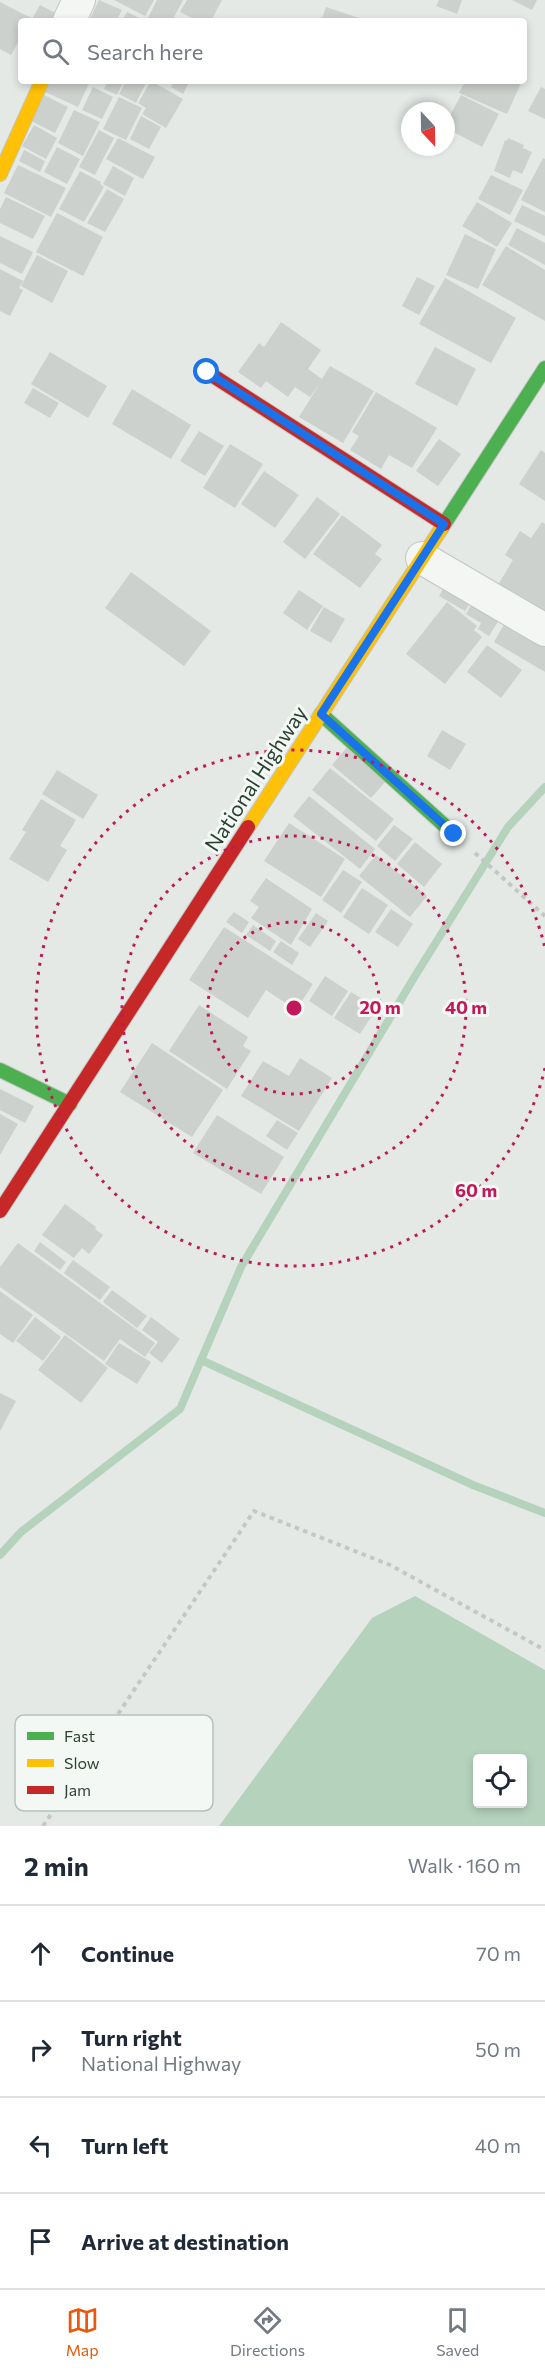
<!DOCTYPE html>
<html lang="en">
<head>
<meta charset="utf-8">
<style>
	body { margin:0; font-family:Commissioner,sans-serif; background:#f2f2f3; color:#1f2937 }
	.controls { position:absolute; right:18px; bottom:18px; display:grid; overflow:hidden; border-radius:6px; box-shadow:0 3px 9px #0003 }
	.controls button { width:54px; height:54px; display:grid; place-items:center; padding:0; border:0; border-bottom:2px solid #e0e1e3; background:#fff; color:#1f2937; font:30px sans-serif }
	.compass { position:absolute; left:401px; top:102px; width:54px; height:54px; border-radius:50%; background:#fff; box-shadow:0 3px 9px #0003; rotate:158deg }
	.stop { position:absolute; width:18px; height:18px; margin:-14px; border:4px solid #1a73e8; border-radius:50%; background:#fff }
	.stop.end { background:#1a73e8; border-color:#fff; box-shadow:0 2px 6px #0008 }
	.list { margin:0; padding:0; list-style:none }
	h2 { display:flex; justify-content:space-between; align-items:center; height:78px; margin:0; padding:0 24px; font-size:26px }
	h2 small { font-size:20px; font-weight:400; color:#747a83 }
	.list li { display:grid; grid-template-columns:39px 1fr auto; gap:18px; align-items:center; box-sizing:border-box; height:96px; padding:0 24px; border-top:2px solid #e0e1e3 }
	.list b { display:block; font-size:22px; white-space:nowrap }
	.list p { margin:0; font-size:20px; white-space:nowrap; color:#747a83 }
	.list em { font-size:20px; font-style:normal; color:#747a83 }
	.icon { flex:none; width:33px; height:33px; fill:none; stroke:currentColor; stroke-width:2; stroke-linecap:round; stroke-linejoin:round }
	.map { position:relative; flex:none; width:545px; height:1826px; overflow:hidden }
	.search { position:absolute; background:#fff; box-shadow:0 3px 9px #0003; left:18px; right:18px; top:18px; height:66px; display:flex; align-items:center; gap:15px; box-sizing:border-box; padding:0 21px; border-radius:6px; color:#747a83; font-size:22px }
	.sheet { height:462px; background:#fff }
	nav { display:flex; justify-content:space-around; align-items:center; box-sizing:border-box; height:84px; border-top:2px solid #e0e1e3; background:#fff; font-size:16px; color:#747a83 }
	nav a { display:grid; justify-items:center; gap:3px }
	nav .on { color:#ea580c }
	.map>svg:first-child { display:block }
</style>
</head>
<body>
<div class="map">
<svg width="545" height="1826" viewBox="0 0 545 1826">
	<rect width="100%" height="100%" fill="#e4e9e6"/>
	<path fill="#b5d2bd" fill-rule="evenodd" d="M415,1596l130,74v156h-326l153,-208zM478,1758h44v46h-44z"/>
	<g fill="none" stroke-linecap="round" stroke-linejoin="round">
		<g stroke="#b5d2bd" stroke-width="8">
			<polyline points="201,1360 473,1485 545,1513"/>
			<polyline points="0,1555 21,1532 180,1409 241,1267 415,976 508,827 545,787"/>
		</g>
	</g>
	<g fill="#cdd1ce">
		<polygon points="99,0 122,10 116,21 89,21"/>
		<polygon points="114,0 154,0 145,16"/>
		<polygon points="157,0 183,0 172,21 154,21 148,18"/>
		<polygon points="187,0 222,0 211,21 198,21 180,12"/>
		<polygon points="439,0 462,0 457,14 436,6"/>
		<polygon points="512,0 537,0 532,10"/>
		<polygon points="0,2 31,18 29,21 21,21 21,37 11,55 0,49"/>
		<polygon points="40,5 63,17 61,21 31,21"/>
		<polygon points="326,7 359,18 358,21 321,21"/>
		<polygon points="127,12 145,21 122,21"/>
		<polygon points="51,81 90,81 78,107 45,92"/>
		<polygon points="108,81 124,81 117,95 104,89"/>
		<polygon points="126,81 147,81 136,103 119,94"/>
		<polygon points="151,81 183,99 166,128 142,114 146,108 138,103"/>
		<polygon points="174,81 190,81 183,94 171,87"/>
		<polygon points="465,81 522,81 507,114 459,93"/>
		<polygon points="93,87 113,97 102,119 82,110"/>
		<polygon points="541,87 545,89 545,119 528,111"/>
		<polygon points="44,95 68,107 55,133 31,121"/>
		<polygon points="461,95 499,114 482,147 446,128 446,123"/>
		<polygon points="119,97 142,108 126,140 103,129"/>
		<polygon points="74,110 100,122 83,156 58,143"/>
		<polygon points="141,116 161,127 149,149 130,139"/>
		<polygon points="34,125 57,138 46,159 22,146"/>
		<polygon points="99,130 114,138 95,175 79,167"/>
		<polygon points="118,138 155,157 143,179 106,159"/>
		<polygon points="508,138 524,145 523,148 532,152 522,174 513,170 510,178 494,171 505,140 507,141"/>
		<polygon points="57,147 80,159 67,184 44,172"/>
		<polygon points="24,150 45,161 40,172 19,161"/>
		<polygon points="543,158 545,159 545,212 521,200"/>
		<polygon points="18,165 66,188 51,217 4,193"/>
		<polygon points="113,166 134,178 125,196 103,184"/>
		<polygon points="80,171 101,182 100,184 104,187 84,222 59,209"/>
		<polygon points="491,175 523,190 510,215 478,199"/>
		<polygon points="107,189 124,199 105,232 87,223"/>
		<polygon points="6,197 45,216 33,239 0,223 0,209"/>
		<polygon points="477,202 512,223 497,247 462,226"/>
		<polygon points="522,205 545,216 545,236 514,221"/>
		<polygon points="57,213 103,237 83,276 36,252"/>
		<polygon points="517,228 545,243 545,265 508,245"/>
		<polygon points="465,234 496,249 478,289 446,275"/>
		<polygon points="0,236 33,252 22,274 0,263"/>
		<polygon points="506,246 545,270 545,321 482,285"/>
		<polygon points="37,255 68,271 52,303 21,286"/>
		<polygon points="0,269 23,281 19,288 23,290 10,316 0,311"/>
		<polygon points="417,277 435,286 419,315 402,306"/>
		<polygon points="445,278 516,318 491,363 419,324"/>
		<polygon points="281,322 321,350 308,369 322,379 330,366 374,391 343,443 299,417 320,383 310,397 295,387 288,397 266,381 261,388 238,372 259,343 264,347"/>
		<polygon points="435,347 476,369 457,406 415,384"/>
		<polygon points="50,352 107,386 88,418 31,384"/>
		<polygon points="33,388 59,403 50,418 24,403"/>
		<polygon points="132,389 191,425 171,459 112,424"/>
		<polygon points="376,392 437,428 412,468 389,455 381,469 350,450 359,436 352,432"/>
		<polygon points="199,431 224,446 205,476 180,461"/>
		<polygon points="439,439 461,454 438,486 416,471"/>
		<polygon points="230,444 263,464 235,508 203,488"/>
		<polygon points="541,450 545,453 545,501 519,484"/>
		<polygon points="264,471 299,495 275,528 241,504"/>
		<polygon points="317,497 340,514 305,559 283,542"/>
		<polygon points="342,515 382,545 375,554 382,559 360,588 313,554"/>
		<polygon points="542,522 545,524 545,625 493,593 513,560 505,555 520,531 531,538"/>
		<polygon points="131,572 211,631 184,666 105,608"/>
		<polygon points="450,577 476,593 465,611 439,596"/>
		<polygon points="299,590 323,606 307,630 283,613"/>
		<polygon points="478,593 505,610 489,636 478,629 481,623 466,614"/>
		<polygon points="447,602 477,626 474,630 482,637 445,684 406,654"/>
		<polygon points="324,607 345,619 331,643 310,631"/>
		<polygon points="511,612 545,632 545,672 494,642"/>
		<polygon points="487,645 522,670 501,698 467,672"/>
		<polygon points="442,730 466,744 450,770 427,756"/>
		<polygon points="348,746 387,780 371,798 332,765"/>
		<polygon points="330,768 394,819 376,841 312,790"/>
		<polygon points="57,770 98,795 83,819 42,794"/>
		<polygon points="309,796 375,849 360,869 293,816"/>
		<polygon points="41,799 76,820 60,846 67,850 48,882 9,859 26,832 22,830"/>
		<polygon points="289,823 345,859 321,897 264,861"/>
		<polygon points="394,825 413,839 395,861 377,846"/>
		<polygon points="415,842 442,864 424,887 397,864"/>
		<polygon points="376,855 427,896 410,917 359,876"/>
		<polygon points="343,870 362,882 341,913 322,900"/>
		<polygon points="266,878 312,909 291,945 251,918 259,907 250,901"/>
		<polygon points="362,888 388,905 369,934 343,917"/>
		<polygon points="391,909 413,924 398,947 375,932"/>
		<polygon points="234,912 249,922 242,933 226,922"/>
		<polygon points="316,913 328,921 310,947 298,939"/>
		<polygon points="253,925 276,941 270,951 246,935"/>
		<polygon points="224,927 313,984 296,1010 266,990 248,1018 189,980"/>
		<polygon points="281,941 299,953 292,965 273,952"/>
		<polygon points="325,976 348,991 332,1016 309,1001"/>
		<polygon points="351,992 377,1008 360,1034 334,1018"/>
		<polygon points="199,1005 248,1037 243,1046 251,1051 227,1089 169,1051"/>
		<polygon points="152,1043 223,1090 192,1137 120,1092"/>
		<polygon points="300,1058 332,1078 299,1131 241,1096 263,1061 289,1076"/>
		<polygon points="0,1089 34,1106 25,1123 0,1110"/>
		<polygon points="0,1114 18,1124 0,1155"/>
		<polygon points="217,1115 284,1157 261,1194 193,1153"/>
		<polygon points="277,1120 298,1133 287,1150 266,1136"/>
		<polygon points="65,1204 96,1227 95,1229 103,1235 89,1254 82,1248 74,1258 42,1235"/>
		<polygon points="40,1242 66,1262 60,1270 34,1251"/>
		<polygon points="18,1243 155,1343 145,1357 120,1339 104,1361 0,1287 0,1267"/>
		<polygon points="73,1260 110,1287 100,1300 64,1273"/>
		<polygon points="112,1290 147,1316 137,1328 103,1302"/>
		<polygon points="0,1291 33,1315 13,1343 0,1334"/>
		<polygon points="35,1317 61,1337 43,1361 16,1341"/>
		<polygon points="151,1317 180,1339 162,1363 149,1353 158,1342 142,1330"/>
		<polygon points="65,1335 108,1368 81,1403 38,1370"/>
		<polygon points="119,1343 151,1362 137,1384 105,1364"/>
		<polygon points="0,1393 16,1401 0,1431"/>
	</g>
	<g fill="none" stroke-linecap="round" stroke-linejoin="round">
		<defs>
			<g id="street">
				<polyline points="69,21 79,0"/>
				<polyline points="422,558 545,630"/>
			</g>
			<g id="fast">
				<polyline points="441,529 545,368"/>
				<polyline points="321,714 454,834"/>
				<polyline points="0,1070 70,1104"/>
			</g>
			<g id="slow">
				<polyline points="0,174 42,81"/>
				<polyline points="248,827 441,529"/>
			</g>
			<g id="jam">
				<polyline points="207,372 444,524"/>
				<polyline points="0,1211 248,827"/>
			</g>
		</defs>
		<use href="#street" stroke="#c1c6c3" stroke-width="34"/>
		<use href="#fast" stroke="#c1c6c3" stroke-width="16"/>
		<use href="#slow" stroke="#c1c6c3" stroke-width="16"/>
		<use href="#jam" stroke="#c1c6c3" stroke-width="16"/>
		<g stroke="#c3c8c5" stroke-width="4" stroke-dasharray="4.5 4.5" stroke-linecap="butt">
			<polyline points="475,853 545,916"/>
			<polyline points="43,1826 254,1511 390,1565 545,1650"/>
		</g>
		<use href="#street" stroke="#f4f6f4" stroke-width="32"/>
		<use href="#fast" stroke="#4caf50" stroke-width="14"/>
		<use href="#slow" stroke="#ffc107" stroke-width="14"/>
		<use href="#jam" stroke="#c62828" stroke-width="14"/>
	</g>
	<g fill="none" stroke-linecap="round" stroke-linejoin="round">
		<polyline stroke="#1a73e8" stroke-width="8" points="207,372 444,524 321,714 454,834"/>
	</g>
	<g fill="none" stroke="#c2185b" stroke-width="3" stroke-dasharray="3 6">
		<circle cx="294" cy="1008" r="86"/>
		<circle cx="294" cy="1008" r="172"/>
		<path d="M545 1068A258 258 0 1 1 545 948"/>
	</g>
	<g text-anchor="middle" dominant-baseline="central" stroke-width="6" stroke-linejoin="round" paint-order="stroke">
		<g font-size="21" fill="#2c4134" stroke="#f3f8f4">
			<text transform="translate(255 778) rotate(-57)">National Highway</text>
		</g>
	</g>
	<rect x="15" y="1715" width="198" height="96" rx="9" fill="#f3f8f4" stroke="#b7c1ba" stroke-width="1.5"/>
	<rect x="27" y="1732" width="27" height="8" fill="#4caf50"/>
	<rect x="27" y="1759" width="27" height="8" fill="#ffc107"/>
	<rect x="27" y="1786" width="27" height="8" fill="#c62828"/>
	<g font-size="16" fill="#2c4134">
		<text x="64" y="1742">Fast</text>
		<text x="64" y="1769">Slow</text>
		<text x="64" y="1796">Jam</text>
	</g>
	<circle cx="294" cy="1008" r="9" fill="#c2185b" stroke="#f3f8f4" stroke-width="3"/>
	<g font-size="18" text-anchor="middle" font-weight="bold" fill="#c2185b" stroke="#f3f8f4" stroke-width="6" stroke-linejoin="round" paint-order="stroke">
		<text x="380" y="1014">20 m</text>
		<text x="466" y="1014">40 m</text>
		<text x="476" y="1197">60 m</text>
	</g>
</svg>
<div class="controls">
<button><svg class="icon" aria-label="locate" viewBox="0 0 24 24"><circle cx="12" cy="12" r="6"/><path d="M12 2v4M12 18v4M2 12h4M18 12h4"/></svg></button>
</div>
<svg class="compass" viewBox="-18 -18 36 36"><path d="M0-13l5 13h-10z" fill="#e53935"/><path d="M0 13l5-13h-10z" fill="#747a83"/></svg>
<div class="stop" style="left:207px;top:372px"></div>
<div class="stop end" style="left:454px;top:834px"></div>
<div class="search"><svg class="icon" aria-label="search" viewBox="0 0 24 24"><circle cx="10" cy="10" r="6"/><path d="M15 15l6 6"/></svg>Search here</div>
</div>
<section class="sheet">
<h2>2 min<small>Walk · 160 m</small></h2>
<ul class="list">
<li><svg class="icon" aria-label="ahead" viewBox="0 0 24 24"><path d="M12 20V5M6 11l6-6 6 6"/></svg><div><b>Continue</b></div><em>70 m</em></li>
<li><svg class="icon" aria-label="right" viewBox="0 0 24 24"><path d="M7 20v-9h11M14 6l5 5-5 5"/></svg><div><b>Turn right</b><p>National Highway</p></div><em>50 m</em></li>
<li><svg class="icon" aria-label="left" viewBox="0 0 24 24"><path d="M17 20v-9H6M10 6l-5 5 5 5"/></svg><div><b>Turn left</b></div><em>40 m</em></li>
<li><svg class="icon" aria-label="arrive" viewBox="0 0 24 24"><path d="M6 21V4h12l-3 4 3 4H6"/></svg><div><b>Arrive at destination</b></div></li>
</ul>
</section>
<nav>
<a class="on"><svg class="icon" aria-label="map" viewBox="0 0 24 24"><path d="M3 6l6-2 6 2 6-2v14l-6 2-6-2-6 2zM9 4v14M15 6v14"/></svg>Map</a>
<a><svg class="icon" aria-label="directions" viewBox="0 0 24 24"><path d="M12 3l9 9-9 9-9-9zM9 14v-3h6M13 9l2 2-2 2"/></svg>Directions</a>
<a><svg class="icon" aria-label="saved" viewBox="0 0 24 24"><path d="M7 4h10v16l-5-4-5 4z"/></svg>Saved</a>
</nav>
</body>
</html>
